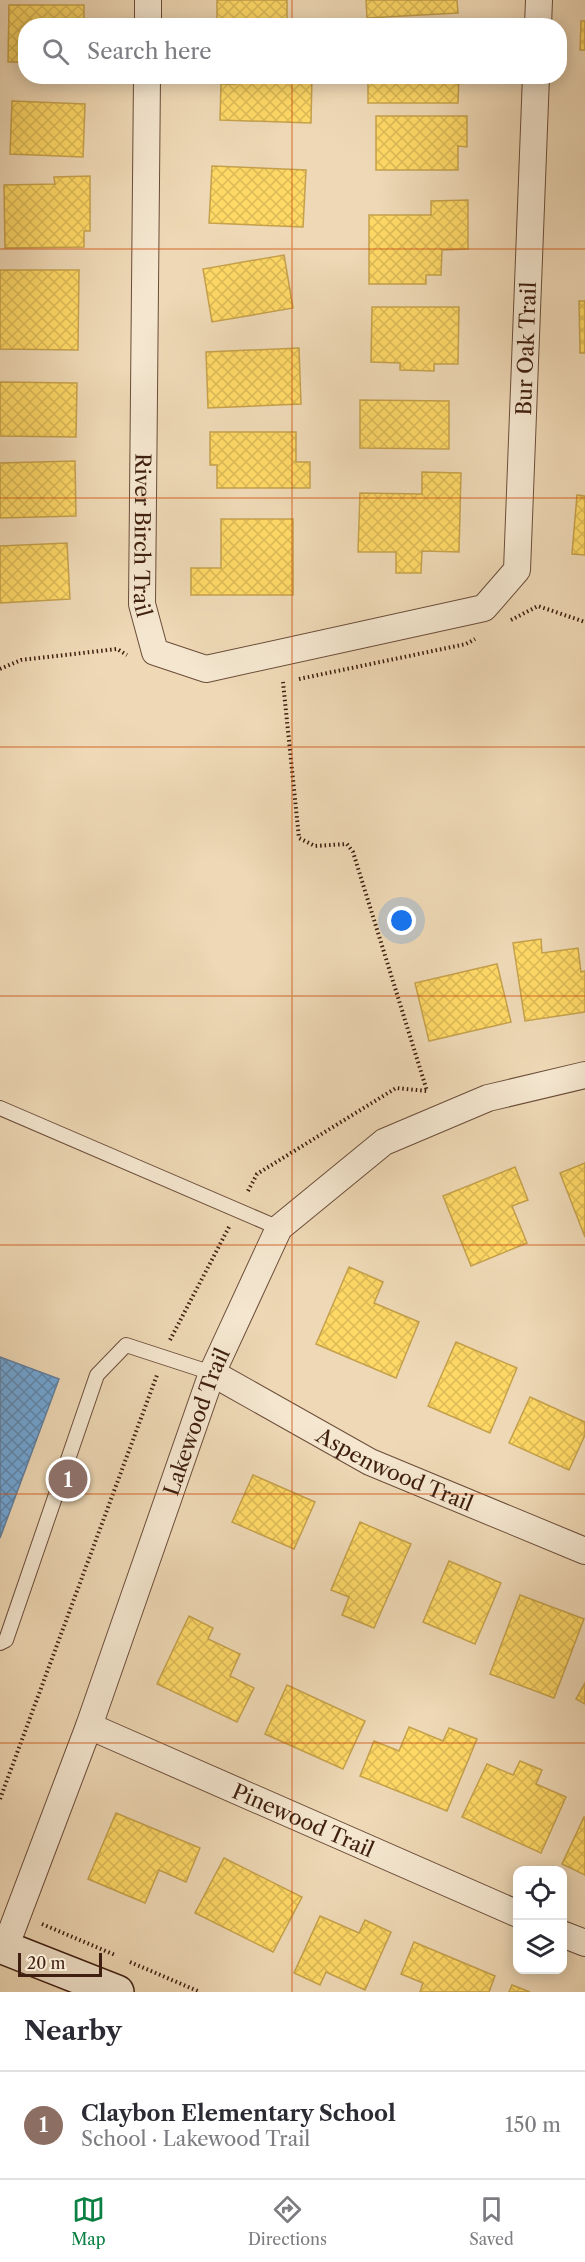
<!DOCTYPE html>
<html lang="en">
<head>
<meta charset="utf-8">
<style>
	body { margin:0; font-family:"Libre Caslon Text",serif; background:#f2f2f3; color:#2b2b33 }
	.controls { position:absolute; right:18px; bottom:18px; display:grid; overflow:hidden; border-radius:12px; box-shadow:0 3px 15px #0003 }
	.controls button { width:54px; height:54px; display:grid; place-items:center; padding:0; border:0; border-bottom:2px solid #e1e1e2; background:#fff; color:#2b2b33; font:30px sans-serif }
	.scale { position:absolute; left:18px; bottom:15px; width:84px; box-sizing:border-box; padding-left:6px; border:3px solid #3f1f10; border-top:0; font-size:16px; line-height:21px; white-space:nowrap; color:#3f1f10; -webkit-text-stroke:4px #f4e6cf; paint-order:stroke }
	.you { position:absolute; left:402px; top:921px; width:21px; height:21px; margin:-15px; border:4px solid #fff; border-radius:50%; background:#1a73e8; box-shadow:0 0 0 9px #1a73e833 }
	.badge { display:grid; place-items:center; width:39px; height:39px; border-radius:50%; background:#0b8043; color:#fff; font-size:20px; font-weight:700 }
	.pin { position:absolute; translate:-50% -50%; border:3px solid #fff; box-shadow:0 2px 6px #0006 }
	.list { margin:0; padding:0; list-style:none }
	h2 { display:flex; justify-content:space-between; align-items:center; height:78px; margin:0; padding:0 24px; font-size:26px }
	h2 small { font-size:20px; font-weight:400; color:#7c7c81 }
	.list li { display:grid; grid-template-columns:39px 1fr auto; gap:18px; align-items:center; box-sizing:border-box; height:108px; padding:0 24px; border-top:2px solid #e1e1e2 }
	.list b { display:block; font-size:22px; white-space:nowrap }
	.list p { margin:0; font-size:20px; white-space:nowrap; color:#7c7c81 }
	.list em { font-size:20px; font-style:normal; color:#7c7c81 }
	.icon { flex:none; width:33px; height:33px; fill:none; stroke:currentColor; stroke-width:2; stroke-linecap:round; stroke-linejoin:round }
	.map { position:relative; flex:none; width:585px; height:1992px; overflow:hidden }
	.search { position:absolute; background:#fff; box-shadow:0 3px 15px #0003; left:18px; right:18px; top:18px; height:66px; display:flex; align-items:center; gap:15px; box-sizing:border-box; padding:0 21px; border-radius:24px; color:#7c7c81; font-size:22px }
	.sheet { height:186px; background:#fff }
	nav { display:flex; justify-content:space-around; align-items:center; box-sizing:border-box; height:84px; border-top:2px solid #e1e1e2; background:#fff; font-size:16px; color:#7c7c81 }
	nav a { display:grid; justify-items:center; gap:3px }
	nav .on { color:#0b8043 }
	.map>svg:first-child { display:block }
</style>
</head>
<body>
<div class="map">
<svg width="585" height="1992" viewBox="0 0 585 1992">
	<defs>
		<pattern id="homes-cross-hatch" width="8" height="8" patternUnits="userSpaceOnUse" patternTransform="scale(1.5)"><rect width="8" height="8" fill="#ffd966"/><path d="M0 0l8 8M0 8l8-8" fill="none" stroke="#dcba57"/></pattern>
		<pattern id="schools-cross-hatch" width="8" height="8" patternUnits="userSpaceOnUse" patternTransform="scale(1.5)"><rect width="8" height="8" fill="#6fa8dc"/><path d="M0 0l8 8M0 8l8-8" fill="none" stroke="#5d88b1"/></pattern>
	</defs>
	<rect width="100%" height="100%" fill="#eed8b5"/>
	<filter id="stains"><feTurbulence type="fractalNoise" baseFrequency=".00333" numOctaves="4"/><feColorMatrix values="0 0 0 0 .2 0 0 0 0 .09 0 0 0 0 .02 0 0 0 .5 -.17"/></filter>
	<radialGradient id="worn" r=".72"><stop offset=".6" stop-color="#630" stop-opacity="0"/><stop offset="1" stop-color="#630" stop-opacity=".3"/></radialGradient>
	<g fill="url(#homes-cross-hatch)" stroke="#c5a14c" stroke-width="1.5">
		<rect x="217" y="0" width="70" height="26"/>
		<polygon points="366,0 457,0 458,13 367,18"/>
		<polygon points="9,5 84,5 84,26 26,26 26,62 8,62"/>
		<polygon points="581,21 585,21 585,50 580,50"/>
		<polygon points="236,76 312,76 311,123 220,120 221,84 236,84"/>
		<polygon points="368,76 459,76 458,103 368,103"/>
		<polygon points="12,101 85,104 83,157 10,154"/>
		<polygon points="376,116 467,116 467,147 458,146 458,170 376,170"/>
		<polygon points="212,166 306,170 303,227 209,223"/>
		<polygon points="90,176 90,231 84,231 84,247 5,248 4,185 55,184 54,177"/>
		<polygon points="468,200 468,249 442,250 441,275 426,275 426,284 369,284 369,215 431,215 431,201"/>
		<polygon points="284,255 293,308 212,322 203,269"/>
		<polygon points="0,270 79,270 78,350 0,349"/>
		<polygon points="579,301 585,301 585,353 580,353"/>
		<polygon points="372,307 459,307 458,364 434,364 434,371 400,370 400,363 371,362"/>
		<polygon points="299,348 301,404 208,408 206,352"/>
		<polygon points="0,382 77,383 76,437 0,436"/>
		<polygon points="360,400 449,401 449,449 360,448"/>
		<polygon points="210,432 296,432 296,462 310,462 310,488 217,488 217,465 210,465"/>
		<polygon points="75,461 76,516 0,518 0,463"/>
		<polygon points="422,472 461,473 459,552 422,551 421,573 396,573 396,552 358,552 360,493 422,494"/>
		<polygon points="577,495 585,496 585,555 572,554"/>
		<polygon points="221,519 293,519 293,595 191,595 191,568 221,568"/>
		<polygon points="67,543 70,599 0,603 0,546"/>
		<polygon points="541,939 542,953 578,948 581,972 585,971 585,1012 525,1021 513,943"/>
		<polygon points="497,964 511,1022 429,1041 415,983"/>
		<polygon points="585,1163 585,1237 560,1173"/>
		<polygon points="515,1167 528,1200 512,1206 527,1243 471,1266 443,1196"/>
		<polygon points="349,1267 383,1282 374,1303 419,1322 396,1378 316,1344"/>
		<polygon points="456,1342 517,1368 490,1433 428,1406"/>
		<polygon points="530,1397 585,1422 585,1435 569,1470 509,1443"/>
		<polygon points="253,1475 315,1502 294,1549 232,1522"/>
		<polygon points="360,1522 411,1544 374,1628 342,1615 349,1597 331,1590"/>
		<polygon points="449,1561 501,1583 475,1644 423,1622"/>
		<polygon points="520,1595 584,1619 554,1698 490,1674"/>
		<polygon points="189,1616 213,1628 208,1639 240,1654 230,1676 254,1688 237,1722 157,1684"/>
		<polygon points="585,1683 585,1704 576,1699"/>
		<polygon points="287,1685 365,1721 343,1769 265,1734"/>
		<polygon points="409,1727 443,1741 449,1728 477,1739 447,1811 360,1776 374,1741 399,1751"/>
		<polygon points="520,1761 542,1770 536,1784 566,1797 541,1853 462,1817 487,1764 513,1775"/>
		<polygon points="116,1813 200,1848 186,1882 159,1870 145,1903 88,1879"/>
		<polygon points="584,1817 585,1818 585,1875 562,1864"/>
		<polygon points="224,1858 302,1897 273,1952 195,1913"/>
		<polygon points="320,1916 359,1933 365,1920 391,1932 365,1990 326,1972 320,1985 294,1973"/>
		<polygon points="414,1942 495,1976 489,1992 420,1992 423,1983 401,1974"/>
		<polygon points="512,1985 530,1992 509,1992"/>
	</g>
	<polygon fill="url(#schools-cross-hatch)" stroke="#617f9f" stroke-width="1.5" points="0,1357 59,1379 0,1538"/>
	<g fill="none" stroke-linecap="round" stroke-linejoin="round">
		<defs>
			<g id="lane">
				<polyline points="0,1108 279,1228"/>
				<polyline points="0,1643 6,1640 97,1375 126,1345 212,1373"/>
			</g>
			<g id="street">
				<polyline points="148,26 148,0"/>
				<polyline points="538,26 539,0"/>
				<path id="s1" d="M147,76l-5,528 13,48 51,17 278,-61 33,-38 19,-494"/>
				<path id="s2" d="M212,1373l158,89 215,89"/>
				<path id="s3" d="M89,1726l429,188"/>
				<polyline points="562,1934 585,1943"/>
				<path id="s4" d="M5,1948l84,-222 123,-353 67,-145 105,-86 104,-44 97,-23"/>
			</g>
			<polyline id="secondary" points="0,1946 117,1992"/>
		</defs>
		<use href="#lane" stroke="#6b4d39" stroke-width="16"/>
		<use href="#street" stroke="#6b4d39" stroke-width="28"/>
		<use href="#secondary" stroke="#3f1f10" stroke-width="36"/>
		<g stroke="#3f1f10" stroke-width="4" stroke-dasharray="1.5 3" stroke-linecap="butt">
			<polyline points="511,620 538,606 585,622"/>
			<polyline points="0,669 21,660 117,649 127,655"/>
			<polyline points="299,679 466,644 475,639"/>
			<polyline points="248,1191 257,1174 396,1088 427,1091 353,852 347,844 315,846 299,838 283,682"/>
			<polyline points="170,1340 229,1227"/>
			<polyline points="0,1799 157,1375"/>
			<polyline points="42,1924 115,1955"/>
			<polyline points="130,1962 200,1992"/>
		</g>
		<use href="#lane" stroke="#f4e6cf" stroke-width="14"/>
		<use href="#street" stroke="#f4e6cf" stroke-width="26"/>
		<use href="#secondary" stroke="#f4e6cf" stroke-width="33"/>
	</g>
	<path fill="none" stroke="#cf500d" stroke-width="1.5" stroke-opacity="0.55" d="M292,0v26M292,76v1916M0,249h585M0,498h585M0,747h585M0,996h585M0,1245h585M0,1494h585M0,1743h585"/>
	<g text-anchor="middle" dominant-baseline="central" stroke-width="6" stroke-linejoin="round" paint-order="stroke">
		<g font-size="21" fill="#3f1f10" stroke="#f4e6cf">
			<text stroke="none"><textPath href="#s1" startOffset="1188">Bur Oak Trail</textPath></text>
			<text stroke="none"><textPath href="#s1" startOffset="459">River Birch Trail</textPath></text>
			<text stroke="none"><textPath href="#s4" startOffset="560">Lakewood Trail</textPath></text>
			<text stroke="none"><textPath href="#s2" startOffset="207">Aspenwood Trail</textPath></text>
			<text stroke="none"><textPath href="#s3" startOffset="234">Pinewood Trail</textPath></text>
		</g>
	</g>
	<rect width="100%" height="100%" filter="url(#stains)"/>
	<rect width="100%" height="100%" fill="url(#worn)"/>
</svg>
<div class="controls">
<button><svg class="icon" aria-label="locate" viewBox="0 0 24 24"><circle cx="12" cy="12" r="6"/><path d="M12 2v4M12 18v4M2 12h4M18 12h4"/></svg></button>
<button><svg class="icon" aria-label="layers" viewBox="0 0 24 24"><path d="M12 4l9 5-9 5-9-5zM3 14l9 5 9-5"/></svg></button>
</div>
<div class="scale">20 m</div>
<div class="you"></div>
<div class="pin badge" style="left:68px;top:1479px;background:#8d6e63">1</div>
<div class="search"><svg class="icon" aria-label="search" viewBox="0 0 24 24"><circle cx="10" cy="10" r="6"/><path d="M15 15l6 6"/></svg>Search here</div>
</div>
<section class="sheet">
<h2>Nearby<small></small></h2>
<ul class="list">
<li><span class="badge" style="background:#8d6e63">1</span><div><b>Claybon Elementary School</b><p>School · Lakewood Trail</p></div><em>150 m</em></li>
</ul>
</section>
<nav>
<a class="on"><svg class="icon" aria-label="map" viewBox="0 0 24 24"><path d="M3 6l6-2 6 2 6-2v14l-6 2-6-2-6 2zM9 4v14M15 6v14"/></svg>Map</a>
<a><svg class="icon" aria-label="directions" viewBox="0 0 24 24"><path d="M12 3l9 9-9 9-9-9zM9 14v-3h6M13 9l2 2-2 2"/></svg>Directions</a>
<a><svg class="icon" aria-label="saved" viewBox="0 0 24 24"><path d="M7 4h10v16l-5-4-5 4z"/></svg>Saved</a>
</nav>
</body>
</html>
